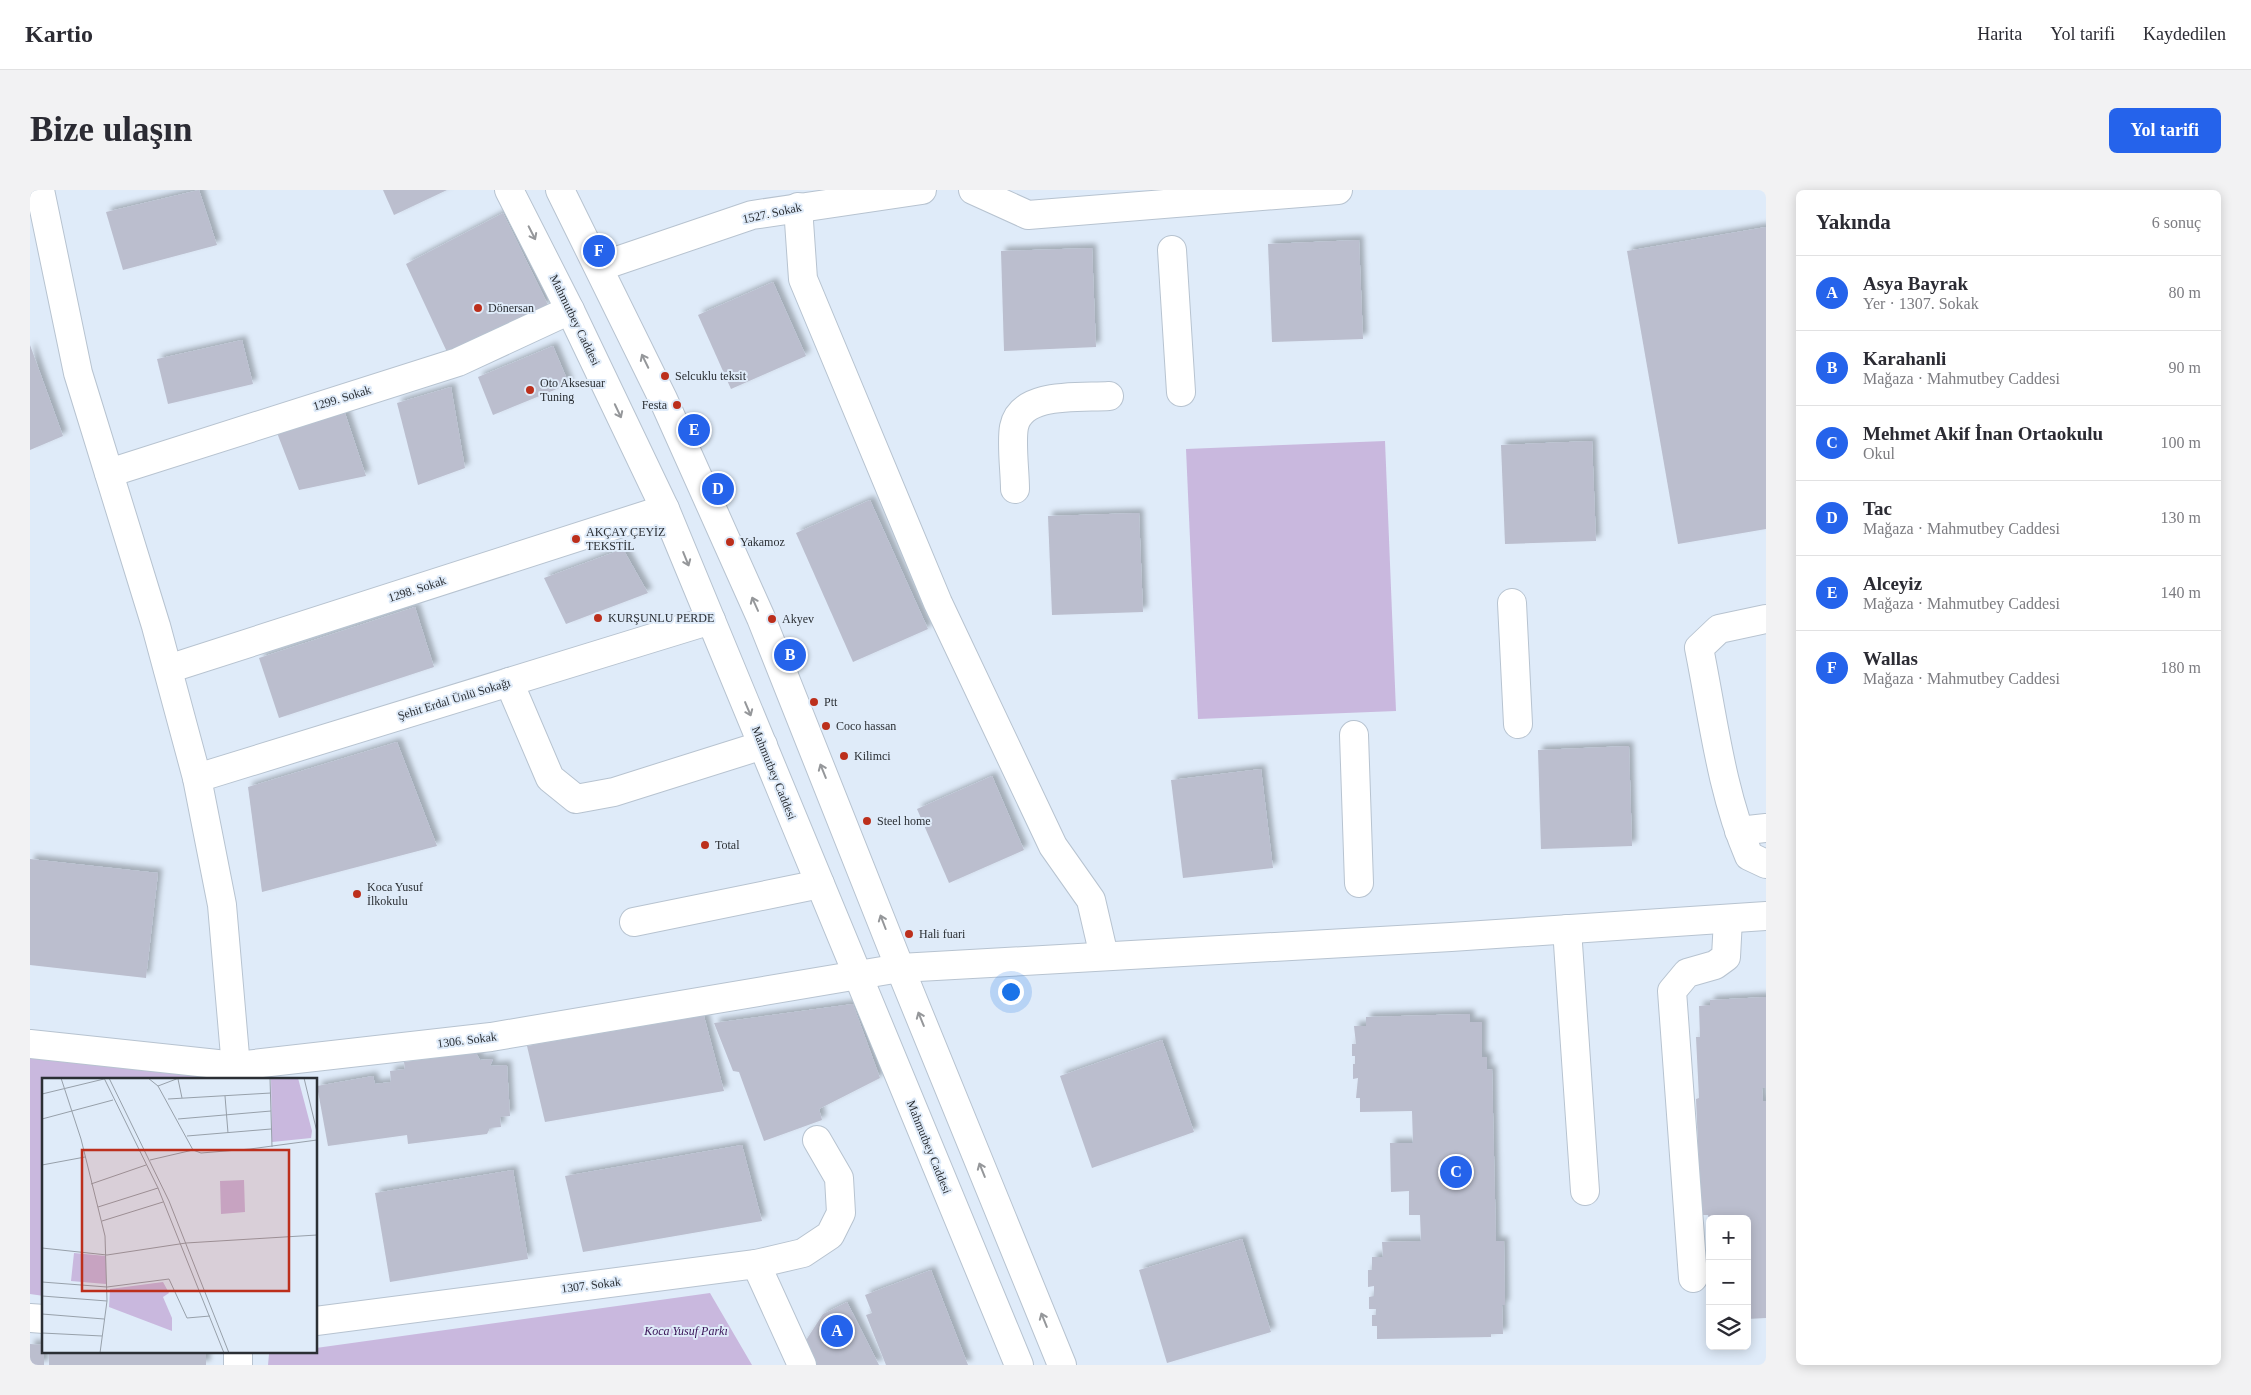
<!DOCTYPE html>
<html lang="tr">
<head>
<meta charset="utf-8">
<style>
	body { margin:0; font-family:Georgia,serif; background:#f2f2f3; color:#2b2b33 }
	.controls { position:absolute; right:15px; bottom:15px; display:grid; overflow:hidden; border-radius:8px; box-shadow:0 2px 12px #0003 }
	.controls button { width:45px; height:45px; display:grid; place-items:center; padding:0; border:0; border-bottom:1px solid #e1e1e2; background:#fff; color:#2b2b33; font:25px sans-serif }
	.you { position:absolute; left:980px; top:801px; width:18px; height:18px; margin:-12px; border:4px solid #fff; border-radius:50%; background:#1a73e8; box-shadow:0 0 0 8px #1a73e833 }
	.badge { display:grid; place-items:center; width:32px; height:32px; border-radius:50%; background:#2563eb; color:#fff; font-size:16px; font-weight:700 }
	.pin { position:absolute; translate:-50% -50%; border:2px solid #fff; box-shadow:0 1px 5px #0006 }
	.list { margin:0; padding:0; list-style:none }
	h2 { display:flex; justify-content:space-between; align-items:center; height:65px; margin:0; padding:0 20px; font-size:21px }
	h2 small { font-size:16px; font-weight:400; color:#7c7c81 }
	.list li { display:grid; grid-template-columns:32px 1fr auto; gap:15px; align-items:center; box-sizing:border-box; height:75px; padding:0 20px; border-top:1px solid #e1e1e2 }
	.list b { display:block; font-size:19px; white-space:nowrap }
	.list p { margin:0; font-size:16px; white-space:nowrap; color:#7c7c81 }
	.list em { font-size:16px; font-style:normal; color:#7c7c81 }
	.icon { flex:none; width:28px; height:28px; fill:none; stroke:currentColor; stroke-width:2; stroke-linecap:round; stroke-linejoin:round }
	.map { position:relative; flex:none; width:1736px; height:1175px; overflow:hidden; border-radius:8px }
	header { display:flex; align-items:center; gap:30px; box-sizing:border-box; height:70px; padding:0 25px; background:#fff; border-bottom:1px solid #e1e1e2 }
	header strong { font-size:24px }
	nav { display:flex; gap:28px; margin-inline-start:auto; font-size:18px }
	.intro { display:flex; align-items:center; justify-content:space-between; box-sizing:border-box; height:120px; padding:0 30px }
	h1 { margin:0; font-size:35px }
	.button { padding:12px 22px; border-radius:8px; background:#2563eb; color:#fff; font-size:18px; font-weight:700 }
	main { display:flex; gap:30px; padding:0 30px }
	aside { flex:1; background:#fff; border-radius:8px; box-shadow:0 2px 12px #0003 }
	.map>svg:first-child { display:block }
</style>
</head>
<body>
<header>
<strong>Kartio</strong>
<nav><a>Harita</a><a>Yol tarifi</a><a>Kaydedilen</a></nav>
</header>
<div class="intro"><h1>Bize ulaşın</h1><a class="button">Yol tarifi</a></div>
<main>
<div class="map">
<svg width="1736" height="1175" viewBox="0 0 1736 1175">
	<defs>
		<filter id="shadow"><feDropShadow dx="4.5" dy="-4.5" stdDeviation="2.5" flood-color="#0004"/></filter>
	</defs>
	<rect width="100%" height="100%" fill="#dfebf9"/>
	<g fill="#c9b8de">
		<polygon points="1355,251 1366,521 1168,529 1156,259"/>
		<polygon points="0,864 203,889 14,889 14,1106 0,1104"/>
		<polygon points="680,1103 722,1175 238,1175 239,1164 259,1161 286,1161 286,1158"/>
	</g>
	<g fill="#bbbece" filter="url(#shadow)">
		<polygon points="169,0 187,55 93,80 76,22"/>
		<polygon points="353,0 417,0 364,25"/>
		<polygon points="473,23 518,115 417,162 376,74"/>
		<polygon points="1736,37 1736,339 1648,354 1597,61"/>
		<polygon points="1329,50 1333,149 1242,152 1238,54"/>
		<polygon points="1062,58 1066,157 974,161 971,61"/>
		<polygon points="743,92 776,166 701,199 668,125"/>
		<polygon points="212,150 223,194 138,214 127,169"/>
		<polygon points="0,155 33,246 0,260"/>
		<polygon points="523,156 539,194 463,225 448,187"/>
		<polygon points="421,197 435,278 388,295 367,213"/>
		<polygon points="312,214 336,286 269,300 244,235"/>
		<polygon points="1562,251 1566,351 1475,354 1471,255"/>
		<polygon points="840,310 898,439 823,472 766,343"/>
		<polygon points="1109,323 1113,422 1022,425 1018,326"/>
		<polygon points="593,359 618,403 536,434 514,388"/>
		<polygon points="385,417 404,477 249,528 229,468"/>
		<polygon points="367,552 407,656 232,702 218,597"/>
		<polygon points="1599,556 1602,656 1511,659 1508,560"/>
		<polygon points="1231,579 1243,678 1153,688 1141,590"/>
		<polygon points="962,586 994,660 919,693 887,619"/>
		<polygon points="0,669 128,683 116,788 0,775"/>
		<polygon points="1736,807 1736,898 1732,898 1733,911 1736,911 1736,1128 1717,1129 1717,1029 1679,1029 1678,1025 1671,1025 1666,909 1669,908 1666,847 1670,847 1669,816 1680,815 1680,810"/>
		<polygon points="823,814 850,888 789,919 792,930 734,951 709,882 703,881 684,833"/>
		<polygon points="1440,824 1440,832 1452,832 1452,867 1457,867 1457,880 1462,879 1466,1051 1474,1051 1475,1115 1472,1115 1473,1144 1461,1144 1461,1147 1347,1149 1347,1136 1342,1136 1342,1125 1346,1125 1346,1119 1339,1119 1339,1107 1344,1106 1344,1096 1338,1097 1338,1080 1342,1080 1342,1067 1353,1067 1352,1052 1391,1051 1390,1025 1379,1025 1379,1001 1361,1002 1360,953 1383,953 1382,921 1330,922 1330,908 1326,908 1328,888 1323,889 1323,874 1325,874 1325,866 1322,866 1322,854 1326,854 1324,836 1336,836 1336,827"/>
		<polygon points="674,826 694,901 515,932 497,856"/>
		<polygon points="1132,850 1164,942 1062,978 1030,886"/>
		<polygon points="446,863 450,870 463,869 460,876 477,875 480,926 470,927 471,937 460,938 457,944 378,954 377,945 298,956 287,896 343,886 345,894 361,892 360,881 375,879 374,872"/>
		<polygon points="712,955 732,1031 553,1062 535,986"/>
		<polygon points="483,980 498,1069 360,1092 345,1003"/>
		<polygon points="1212,1049 1241,1142 1137,1173 1109,1080"/>
		<polygon points="901,1080 938,1175 856,1175 836,1125 842,1123 835,1105"/>
		<polygon points="817,1112 849,1175 775,1175 771,1158 793,1124"/>
		<polygon points="0,1154 14,1155 14,1175 0,1175"/>
		<rect x="19" y="1161" width="157" height="14"/>
	</g>
	<g fill="none" stroke-linecap="round" stroke-linejoin="round">
		<defs>
			<g id="minor">
				<polyline points="10,0 48,183 126,436 167,588 192,715 207,889"/>
				<polyline points="943,0 998,25 1308,0"/>
				<polyline points="768,17 773,89 908,413 1023,656 1061,710 1074,766"/>
				<polyline points="1142,60 1151,202"/>
				<polyline points="569,77 722,25 892,0"/>
				<polyline points="79,283 428,172 540,120"/>
				<path d="M985,299c0,-17 -4,-46 -1,-62 7,-36 67,-29 95,-31"/>
				<polyline points="1482,413 1488,534"/>
				<path d="M1736,429l-47,10 -20,19c14,69 22,143 50,208l17,8"/>
				<polyline points="138,479 635,319"/>
				<polyline points="479,492 520,588 546,609 584,602 733,555"/>
				<polyline points="1324,545 1329,693"/>
				<polyline points="167,588 681,430"/>
				<polyline points="1709,641 1736,638"/>
				<polyline points="604,732 790,694"/>
				<polyline points="1537,739 1555,1001"/>
				<polyline points="0,854 206,876 461,847 870,778 1421,747 1736,726"/>
				<polyline points="726,1074 773,1063 800,1045 811,1023 809,988 787,950"/>
				<polyline points="1663,1088 1642,801 1657,783 1685,775 1696,767 1698,729"/>
				<polyline points="0,1128 14,1129"/>
				<polyline points="286,1131 726,1074 772,1175"/>
				<polyline points="208,1175 208,1161"/>
			</g>
			<g id="major">
				<polyline points="479,0 540,120 635,319 989,1175"/>
				<polyline points="530,0 633,209 731,428 870,778 1032,1175"/>
			</g>
		</defs>
		<use href="#minor" stroke="#b7c3d0" stroke-width="30"/>
		<use href="#major" stroke="#b7c3d0" stroke-width="30"/>
		<use href="#minor" stroke="#fff" stroke-width="28"/>
		<use href="#major" stroke="#fff" stroke-width="28"/>
	</g>
	<defs><path id="oneway-shaft" d="M-6 0H5M1.5-3L5.5 0L1.5 3" fill="none" stroke-width="1.6" stroke-linecap="round" stroke-linejoin="round" transform="scale(1.25)"/></defs>
	<g stroke="#95979a">
		<use href="#oneway-shaft" transform="translate(502 43) rotate(63)"/>
		<use href="#oneway-shaft" transform="translate(615 171) rotate(-116)"/>
		<use href="#oneway-shaft" transform="translate(588 221) rotate(65)"/>
		<use href="#oneway-shaft" transform="translate(656 369) rotate(68)"/>
		<use href="#oneway-shaft" transform="translate(725 414) rotate(-114)"/>
		<use href="#oneway-shaft" transform="translate(718 519) rotate(67)"/>
		<use href="#oneway-shaft" transform="translate(793 581) rotate(-112)"/>
		<use href="#oneway-shaft" transform="translate(853 732) rotate(-111)"/>
		<use href="#oneway-shaft" transform="translate(891 829) rotate(-112)"/>
		<use href="#oneway-shaft" transform="translate(952 980) rotate(-112)"/>
		<use href="#oneway-shaft" transform="translate(1014 1130) rotate(-112)"/>
	</g>
	<g fill="#bc2f1c" stroke="#dfebf9" stroke-width="2">
		<circle cx="448" cy="118" r="5"/>
		<circle cx="635" cy="186" r="5"/>
		<circle cx="500" cy="200" r="5"/>
		<circle cx="647" cy="215" r="5"/>
		<circle cx="546" cy="349" r="5"/>
		<circle cx="700" cy="352" r="5"/>
		<circle cx="568" cy="428" r="5"/>
		<circle cx="742" cy="429" r="5"/>
		<circle cx="784" cy="512" r="5"/>
		<circle cx="796" cy="536" r="5"/>
		<circle cx="814" cy="566" r="5"/>
		<circle cx="837" cy="631" r="5"/>
		<circle cx="675" cy="655" r="5"/>
		<circle cx="327" cy="704" r="5"/>
		<circle cx="879" cy="744" r="5"/>
	</g>
	<g text-anchor="middle" dominant-baseline="central" stroke-width="4" stroke-linejoin="round" paint-order="stroke">
		<g font-size="12" fill="#2b2f34" stroke="#dfebf9">
			<text transform="translate(742 23) rotate(-12)">1527. Sokak</text>
			<text transform="translate(545 130) rotate(64)">Mahmutbey Caddesi</text>
			<text transform="translate(312 208) rotate(-17)">1299. Sokak</text>
			<text transform="translate(387 399) rotate(-18)">1298. Sokak</text>
			<text transform="translate(424 509) rotate(-17)">Şehit Erdal Ünlü Sokağı</text>
			<text transform="translate(744 583) rotate(68)">Mahmutbey Caddesi</text>
			<text transform="translate(437 850) rotate(-7)">1306. Sokak</text>
			<text transform="translate(899 957) rotate(68)">Mahmutbey Caddesi</text>
			<text transform="translate(561 1095) rotate(-7)">1307. Sokak</text>
		</g>
		<g font-size="12" fill="#2b2f34" stroke="#dfebf9" text-anchor="start">
			<text x="458" y="118">Dönersan</text>
			<text x="645" y="186">Selcuklu teksit</text>
			<text x="510" y="193">Oto Aksesuar<tspan x="510" dy="14">Tuning</tspan></text>
			<text x="637" y="215" text-anchor="end">Festa</text>
			<text x="556" y="342">AKÇAY ÇEYİZ<tspan x="556" dy="14">TEKSTİL</tspan></text>
			<text x="710" y="352">Yakamoz</text>
			<text x="578" y="428">KURŞUNLU PERDE</text>
			<text x="752" y="429">Akyev</text>
			<text x="794" y="512">Ptt</text>
			<text x="806" y="536">Coco hassan</text>
			<text x="824" y="566">Kilimci</text>
			<text x="847" y="631">Steel home</text>
			<text x="685" y="655">Total</text>
			<text x="337" y="697">Koca Yusuf<tspan x="337" dy="14">İlkokulu</tspan></text>
			<text x="889" y="744">Hali fuari</text>
		</g>
		<g font-size="12" font-style="italic" fill="#381255" stroke="#dfebf9">
			<text x="656" y="1141">Koca Yusuf Parkı</text>
		</g>
	</g>
	<g transform="translate(12 888)">
		<rect width="275" height="275" fill="#dfebf9"/>
		<path d="M229,0h27l14,53 -1,7 -39,4zM202,102l1,32 -24,2 -1,-33zM32,175l32,3v28l-35,-3zM121,204l6,11 -6,4 9,21v13l-63,-24 1,-18z" fill="#c9b8de"/>
		<path fill="none" stroke="#97a0aa" stroke-width="1" d="M19,0l20,61 24,97 2,65 -7,52M62,0l54,110 66,165M67,0l60,123 60,152M106,0l10,8 21,-8M228,0l2,69M262,0l13,54M136,1l4,19M116,8l35,64M0,16l62,-15M183,18l3,37M126,21l103,-6M0,41l71,-19M136,41l93,-8M145,58l84,-7M151,72l8,3 49,-4 67,-9M108,82l43,-10M0,87l43,-8M49,106l55,-19M56,129l60,-19M60,143l61,-19M0,170l65,7 79,-12 131,-8M0,204l65,5 62,-8 18,39 23,-2M0,218l65,5M0,236l62,5M0,255l60,3"/>
		<path fill="#bc2f1c" fill-opacity="0.15" stroke="#bc2f1c" stroke-width="2.5" d="M40,72h207v141h-207z"/>
		<rect width="275" height="275" fill="none" stroke="#2b2f34" stroke-width="2.5"/>
	</g>
</svg>
<div class="controls">
<button>+</button>
<button>−</button>
<button><svg class="icon" aria-label="layers" viewBox="0 0 24 24"><path d="M12 4l9 5-9 5-9-5zM3 14l9 5 9-5"/></svg></button>
</div>
<div class="you"></div>
<div class="pin badge" style="left:807px;top:1141px">A</div>
<div class="pin badge" style="left:760px;top:465px">B</div>
<div class="pin badge" style="left:1426px;top:982px">C</div>
<div class="pin badge" style="left:688px;top:299px">D</div>
<div class="pin badge" style="left:664px;top:240px">E</div>
<div class="pin badge" style="left:569px;top:61px">F</div>
</div>
<aside>
<h2>Yakında<small>6 sonuç</small></h2>
<ul class="list">
<li><span class="badge">A</span><div><b>Asya Bayrak</b><p>Yer · 1307. Sokak</p></div><em>80 m</em></li>
<li><span class="badge">B</span><div><b>Karahanli</b><p>Mağaza · Mahmutbey Caddesi</p></div><em>90 m</em></li>
<li><span class="badge">C</span><div><b>Mehmet Akif İnan Ortaokulu</b><p>Okul</p></div><em>100 m</em></li>
<li><span class="badge">D</span><div><b>Tac</b><p>Mağaza · Mahmutbey Caddesi</p></div><em>130 m</em></li>
<li><span class="badge">E</span><div><b>Alceyiz</b><p>Mağaza · Mahmutbey Caddesi</p></div><em>140 m</em></li>
<li><span class="badge">F</span><div><b>Wallas</b><p>Mağaza · Mahmutbey Caddesi</p></div><em>180 m</em></li>
</ul>
</aside>
</main>
</body>
</html>
